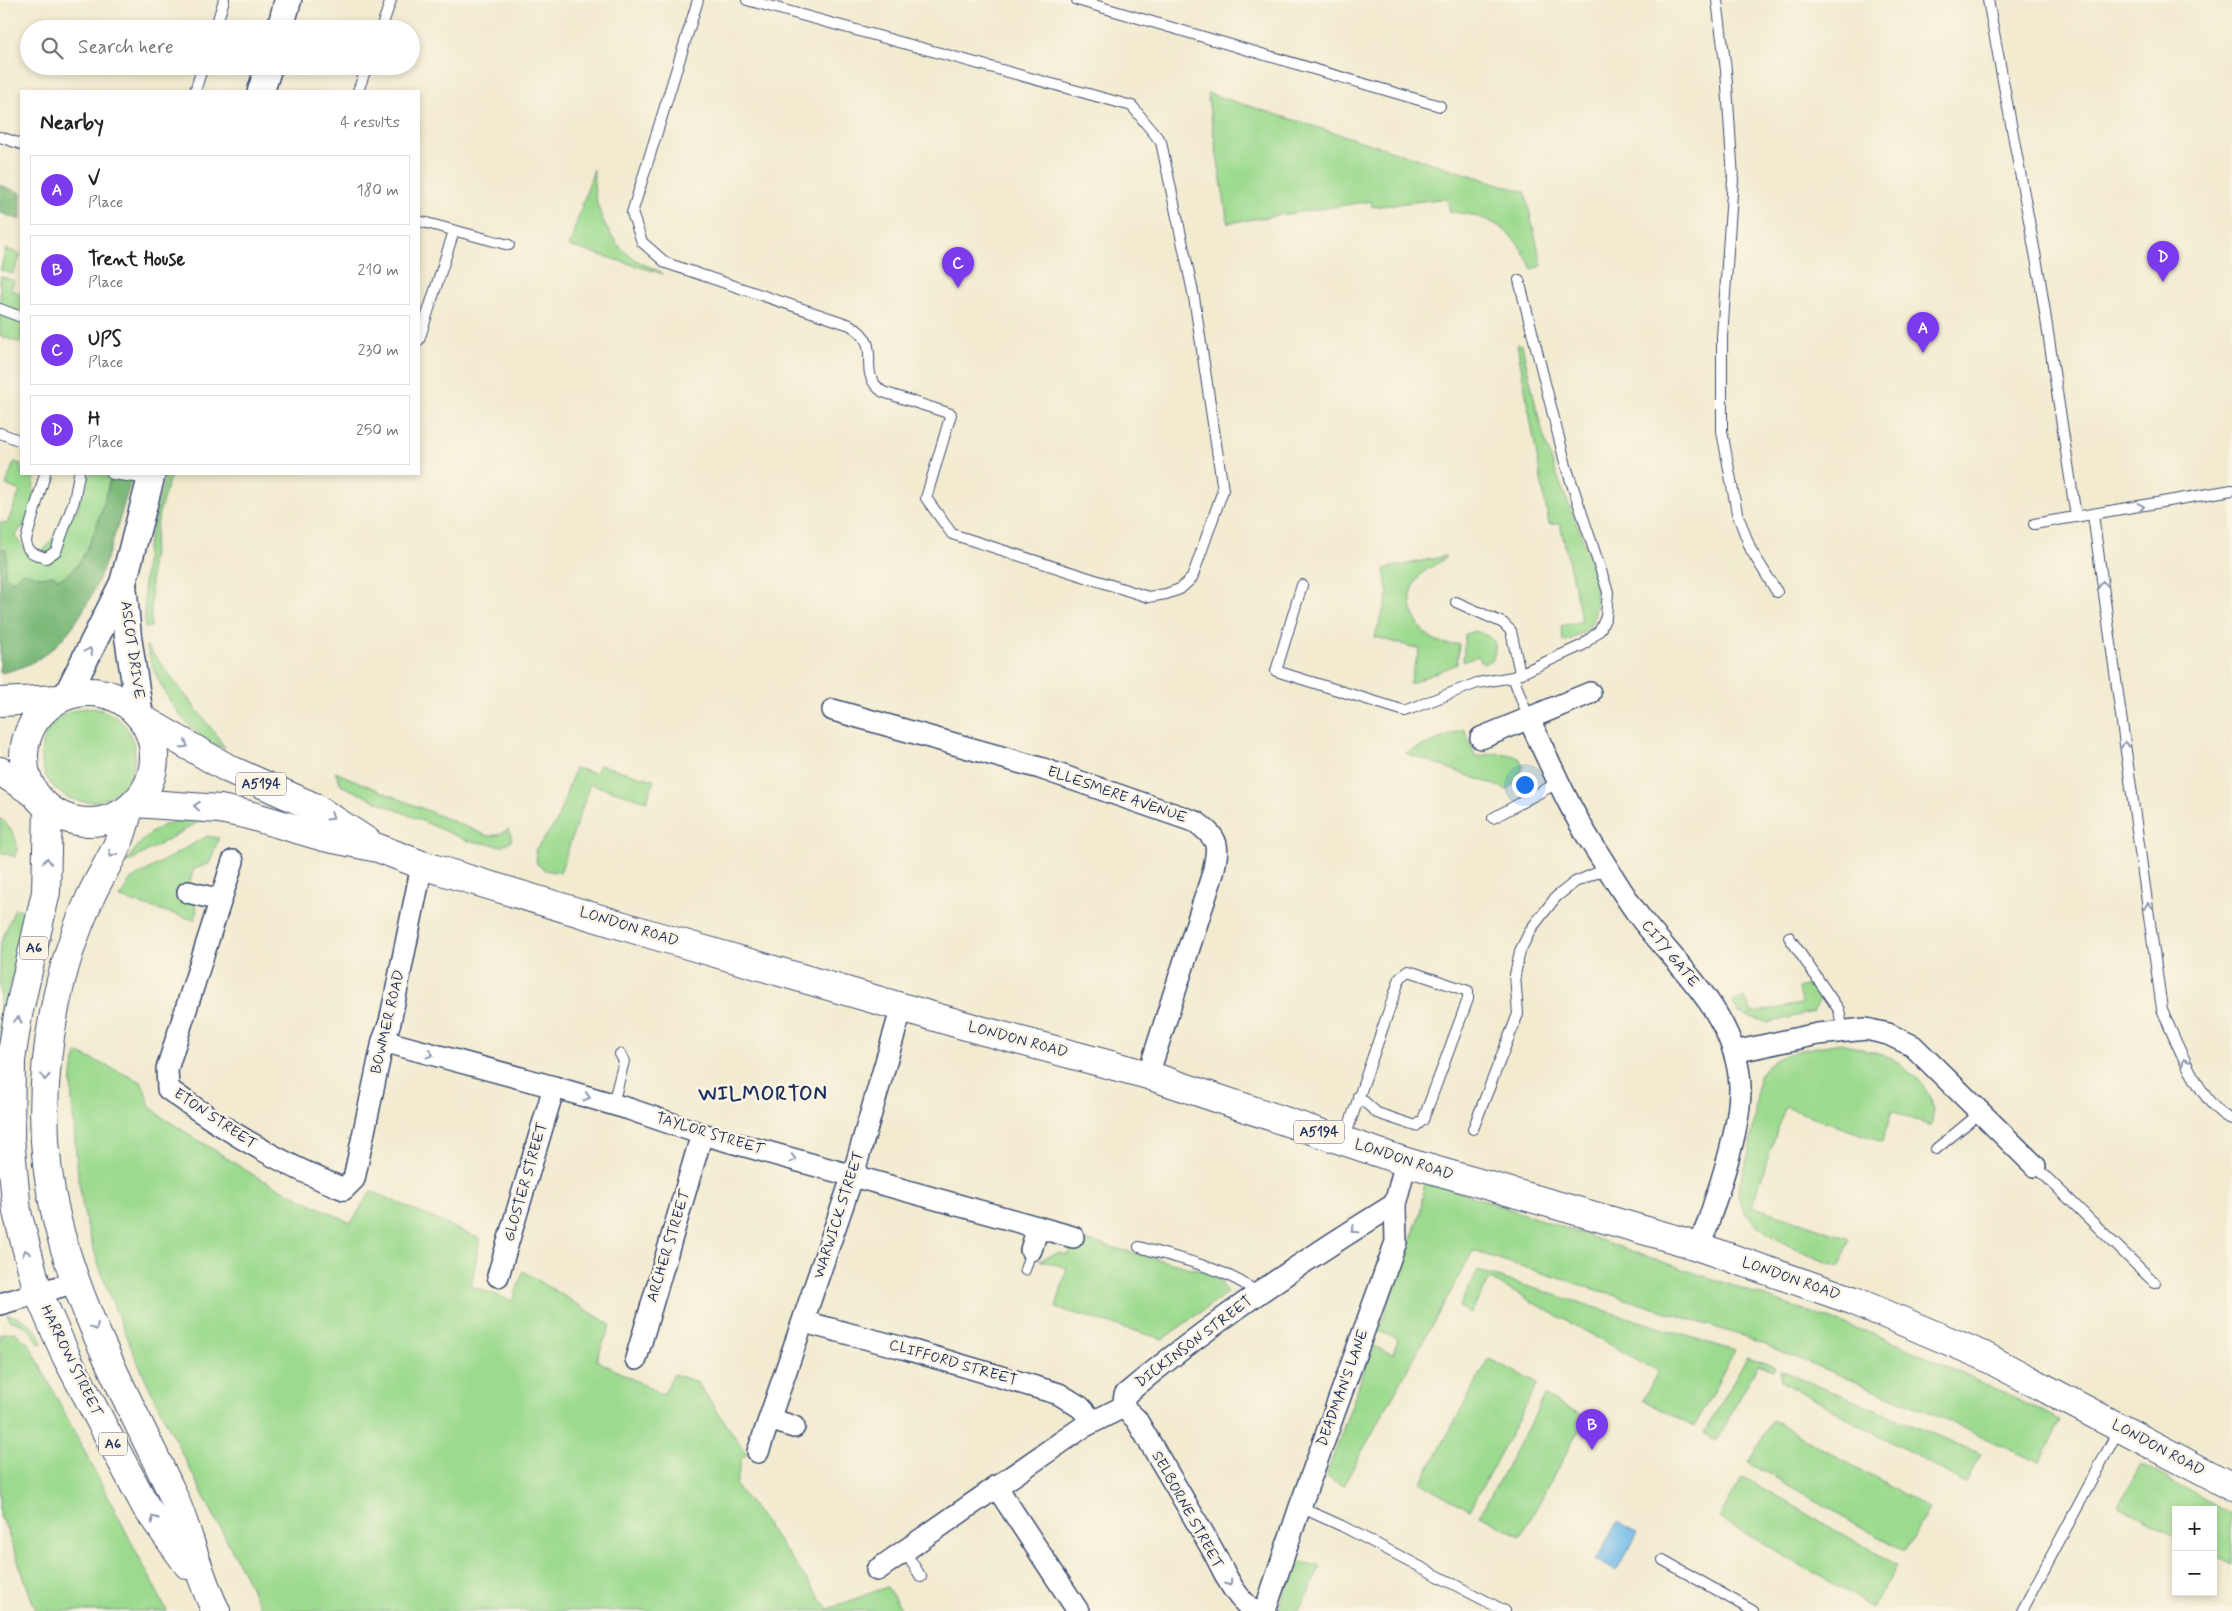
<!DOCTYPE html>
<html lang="en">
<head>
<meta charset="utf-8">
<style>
	body { margin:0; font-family:Mynerve,sans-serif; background:#f2f2f2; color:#222 }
	.controls { position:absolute; right:15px; bottom:15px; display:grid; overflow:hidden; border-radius:0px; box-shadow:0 2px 8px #0003 }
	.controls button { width:45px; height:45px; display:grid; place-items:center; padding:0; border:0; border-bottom:1px solid #e0e0e0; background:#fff; color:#222; font:25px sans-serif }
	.you { position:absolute; left:1524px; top:784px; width:18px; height:18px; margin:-12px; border:4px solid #fff; border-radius:50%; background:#1a73e8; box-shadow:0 0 0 8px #1a73e833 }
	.badge { display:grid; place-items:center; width:32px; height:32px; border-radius:50%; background:#7c3aed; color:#fff; font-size:16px; font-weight:700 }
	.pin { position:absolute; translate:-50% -41px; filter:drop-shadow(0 1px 2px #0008) }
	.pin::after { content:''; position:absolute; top:26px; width:18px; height:15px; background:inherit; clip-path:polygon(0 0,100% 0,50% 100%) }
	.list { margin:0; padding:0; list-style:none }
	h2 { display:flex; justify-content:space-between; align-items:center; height:65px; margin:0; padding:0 20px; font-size:21px }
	h2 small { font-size:16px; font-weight:400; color:#767676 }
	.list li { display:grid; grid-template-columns:32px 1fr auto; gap:15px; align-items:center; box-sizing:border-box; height:70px; margin:0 10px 10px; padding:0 10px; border:1px solid #e0e0e0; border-radius:0px }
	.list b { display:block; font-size:19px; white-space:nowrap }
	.list p { margin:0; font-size:16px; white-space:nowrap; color:#767676 }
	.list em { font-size:16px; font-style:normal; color:#767676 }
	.icon { flex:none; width:28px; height:28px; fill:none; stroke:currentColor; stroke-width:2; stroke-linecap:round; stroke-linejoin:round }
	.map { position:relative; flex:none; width:2232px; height:1611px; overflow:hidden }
	.search { position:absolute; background:#fff; box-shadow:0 2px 8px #0003; left:20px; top:20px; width:400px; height:55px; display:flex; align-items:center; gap:12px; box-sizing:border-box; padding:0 18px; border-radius:28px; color:#767676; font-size:19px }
	.panel { position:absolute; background:#fff; box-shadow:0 2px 8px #0003; left:20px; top:90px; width:400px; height:385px; border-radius:0px }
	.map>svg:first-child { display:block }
</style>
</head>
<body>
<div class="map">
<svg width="2232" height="1611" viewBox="0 0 2232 1611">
	<rect width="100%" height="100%" fill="#fcf5e5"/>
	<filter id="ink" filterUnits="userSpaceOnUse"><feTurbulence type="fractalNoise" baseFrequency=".02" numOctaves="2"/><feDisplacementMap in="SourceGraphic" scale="10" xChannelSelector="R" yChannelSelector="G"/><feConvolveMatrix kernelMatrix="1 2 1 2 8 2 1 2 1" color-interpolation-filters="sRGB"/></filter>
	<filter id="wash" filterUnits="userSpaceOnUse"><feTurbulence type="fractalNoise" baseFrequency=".0096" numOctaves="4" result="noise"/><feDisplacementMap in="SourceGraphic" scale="20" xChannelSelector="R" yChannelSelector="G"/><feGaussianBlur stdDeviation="1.12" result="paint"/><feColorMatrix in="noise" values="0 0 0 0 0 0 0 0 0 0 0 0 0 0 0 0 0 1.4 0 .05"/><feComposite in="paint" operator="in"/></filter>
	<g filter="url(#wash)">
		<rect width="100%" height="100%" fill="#f2ebd0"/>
		<g fill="#9cda8f" stroke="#5c8476">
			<path d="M1207,93l318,99 17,74 -10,3c-18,-40 -40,-53 -82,-57l-3,-14 -75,9 -1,-6 -143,22z"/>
			<path d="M594,169c-2,31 9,62 32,84 10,9 26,14 38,21l-95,-28z"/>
			<polygon points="6,249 21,254 13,274 0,270"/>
			<polygon points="0,276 14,281 11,290 21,294 21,313 0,305"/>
			<polygon points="0,314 21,322 21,343 0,336"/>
			<path d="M1517,344l5,1c9,39 17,79 30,117 14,43 52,107 43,152 -4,17 -18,23 -32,28l-2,-16 21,-5 -22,-97h-11z"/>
			<path d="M14,462l7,2v10h15l-3,14 4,14 -5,13 -17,21 15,20 15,-7 27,-38 6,-1 7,-36h12l13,4c-7,27 -21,94 -52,101l-4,-4 -14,2 -17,-5 -10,9 -8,-5 1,-26 -6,-2v-26l7,2 13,-33 -14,-6z"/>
			<polygon points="166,474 171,474 159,513 151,565 151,627 145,628 144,584 147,548"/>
			<path d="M1446,556l-3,4c-8,5 -19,10 -25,18 -17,23 -1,59 25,65 5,2 11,1 16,1l-2,20 -48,20 11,-35 -45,-12 13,-41 -4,-27z"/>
			<path d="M1476,631c16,7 23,7 17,28l-10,5 -5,-8 -15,6 2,-28z"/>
			<path d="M146,645l69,88 10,15c-38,-8 -71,-67 -79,-103z"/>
			<circle cx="88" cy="755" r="47"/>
			<path d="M1464,729l12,28c16,-4 28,-6 43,1l4,7 -4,13 -11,12 -102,-37z"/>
			<polygon points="600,765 654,780 647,801 590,784 560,873 545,870 537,864 535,850 556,823 575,768 594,773"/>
			<polygon points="335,772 488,836 497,835 509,829 512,840 502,846 468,841 342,786"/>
			<path d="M0,818c12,10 20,23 16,39l-16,-5z"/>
			<path d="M204,819l-79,45c23,-35 37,-44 79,-45z"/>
			<polygon points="207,836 219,838 209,864 194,869 184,898 194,902 197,910 194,920 120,898 130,880"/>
			<polygon points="15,908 29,912 8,992 0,1052 0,945"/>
			<path d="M1812,984l6,2c4,12 1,16 -5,26l-45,11 -29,-10 -7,-11 13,-4 7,15 49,-9 -3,-16z"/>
			<path d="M1841,1043l51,15 27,22 11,15 4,15 -3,16 -39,-15 -10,31 -97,-35 -33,99 98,33 -10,27c-28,-7 -91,-35 -101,-64 -4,-11 4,-27 7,-38 8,-29 9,-58 13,-88 15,-26 55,-28 82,-33z"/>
			<path d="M78,1053l64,29 8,24 12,11 93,59 96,47 20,-32 109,48 -9,47 42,15 10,-30 88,54 -15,35 67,35 11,-21 23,8 50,72 -6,6 -5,26 22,27 70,96 59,-22 16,24h-641c-58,-121 -130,-239 -170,-367 -12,-39 -16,-80 -18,-120 -2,-22 -6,-50 4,-71z"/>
			<polygon points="1425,1180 1887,1339 2061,1420 2040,1463 1907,1403 1746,1337 1473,1251 1343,1486 1326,1476 1373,1346 1393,1354 1398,1339 1378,1331 1420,1214"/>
			<polygon points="1073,1237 1217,1275 1227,1293 1163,1339 1056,1308 1067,1268 1039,1260 1058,1253 1069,1255"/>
			<polygon points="1478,1271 1735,1351 1694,1427 1643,1400 1658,1371 1490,1279 1471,1313 1459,1307"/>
			<path d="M7,1314c18,5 29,10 35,29l-3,1c-7,-13 -13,-21 -29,-23z"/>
			<polygon points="14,1332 29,1344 167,1611 36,1611 5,1525 0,1517 0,1334"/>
			<polygon points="1747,1357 1775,1366 1773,1371 1758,1365 1716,1441 1704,1433"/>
			<polygon points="1489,1359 1538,1383 1470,1510 1421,1483"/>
			<polygon points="1780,1370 1981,1454 1965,1483 1781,1381"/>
			<polygon points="1545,1396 1586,1417 1521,1536 1480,1515"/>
			<polygon points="1772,1420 1929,1509 1905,1552 1748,1462"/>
			<polygon points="2141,1464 2232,1514 2232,1565 2213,1556 2213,1510 2176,1510 2176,1536 2118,1505"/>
			<polygon points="1743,1477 1897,1565 1873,1607 1719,1518"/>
			<polygon points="1295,1561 1321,1566 1299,1611 1278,1611"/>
		</g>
		<g fill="#7dba7a" stroke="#4c746c">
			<polygon points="0,185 21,193 21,220 0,213"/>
			<path d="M112,474h21c-23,72 -43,184 -133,199v-125l6,2c2,11 -2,18 -1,26l8,5 10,-9 17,5 14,-2 4,4c31,-7 46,-78 54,-105z"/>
		</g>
		<polygon fill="#71bbea" stroke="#4675a4" points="1617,1522 1637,1533 1616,1571 1596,1561"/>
	</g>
	<g filter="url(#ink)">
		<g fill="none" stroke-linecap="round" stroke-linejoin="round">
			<defs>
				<g id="service">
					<path d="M698,0l-66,213 10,29 24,21 184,62c37,22 3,45 33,67l68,22 -25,84 26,36 196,63 18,-3 14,-5 12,-11 31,-88 -29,-193 -33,-155 -29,-36 -385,-106"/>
					<polyline points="1077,0 1440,106"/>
					<polyline points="1717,0 1726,70 1733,179 1722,337 1722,431 1737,513 1751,550 1777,592"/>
					<polyline points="1988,0 2040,280 2076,517"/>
					<polyline points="215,29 224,0"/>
					<polyline points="381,29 391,0"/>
					<polyline points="195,91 203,66"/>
					<polyline points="358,91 367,66"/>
					<polyline points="0,137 21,144"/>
					<polyline points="419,221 509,245"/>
					<polyline points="0,309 21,317"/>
					<polyline points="419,340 454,231"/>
					<polyline points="0,433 21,441"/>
					<path d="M45,474l-19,66c0,13 9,14 20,18l10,-7 18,-50 5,-27"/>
					<polyline points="112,474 150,479"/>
					<path d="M2093,515l69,494c11,27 41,102 70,110"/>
					<polyline points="2034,524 2232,490"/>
					<polyline points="1302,585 1276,671 1405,711 1477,683 1513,677 1583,645 1600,630 1606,617 1608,592 1566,466 1519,280"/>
					<polyline points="1456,602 1503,623 1511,631 1520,673"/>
					<polyline points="1513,677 1529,719"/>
					<polyline points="1493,818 1559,782"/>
					<polyline points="1789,937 1839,1010 1843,1032"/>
					<polyline points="613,1104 624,1061 620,1054"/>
					<polyline points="1473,1129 1518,1014 1515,975 1520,951 1531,929 1556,897 1575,882 1608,868"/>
					<polyline points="1344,1140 1400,978 1409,971 1468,991 1468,999 1423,1120 1416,1126 1377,1113 1358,1096"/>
					<polyline points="1936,1149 1980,1113"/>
					<polyline points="2035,1166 2155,1283"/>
					<path d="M1139,1247c40,12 85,20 119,46"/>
					<polyline points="1025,1270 1031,1250"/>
					<polyline points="1300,1507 1342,1526 1505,1611"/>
					<polyline points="904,1550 921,1577"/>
					<polyline points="1663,1560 1753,1611"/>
					<polyline points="2022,1611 2119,1429"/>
				</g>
				<g id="minor">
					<path d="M833,710l207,58 156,54c24,18 23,23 17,51l-65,202"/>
					<path d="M1529,719c21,44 40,90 67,131 15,23 29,48 46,70 40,51 95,97 98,166 1,47 -26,116 -40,161"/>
					<polyline points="1481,738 1590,693"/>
					<path d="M233,861l-66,208 1,20c55,40 112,75 176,100l10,-10 29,-138 7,-19 32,-157"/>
					<polyline points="188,892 220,900"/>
					<polyline points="383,1041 554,1087 629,1109 702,1134 1073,1237"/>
					<polyline points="1734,1052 1818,1034 1866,1029 1888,1034 1913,1046 2035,1166"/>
					<polyline points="1031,1250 1038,1227"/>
					<polyline points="498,1276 554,1087"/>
					<polyline points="0,1304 76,1282"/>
					<polyline points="804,1322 903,1348 1059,1394 1080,1407 1093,1421"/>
					<polyline points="636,1359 702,1134"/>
					<path d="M1123,1407l2,-12c84,-71 176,-133 270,-191"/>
					<path d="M1123,1407l13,12c24,41 49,82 72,123 16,26 21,50 46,69"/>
					<polyline points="770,1419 794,1427"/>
					<polyline points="758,1452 853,1175 902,1007"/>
					<polyline points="996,1486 1078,1611"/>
					<polyline points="877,1570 1083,1427 1123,1407"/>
					<polyline points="1265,1611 1300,1507 1396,1242 1395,1204 1406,1162"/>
				</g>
				<g id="tertiary">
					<polyline points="280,29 288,0"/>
					<polyline points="261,91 269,66"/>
					<polyline points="123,584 128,637 140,716"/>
					<polyline points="67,695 123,583 152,474"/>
				</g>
				<g id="primary">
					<circle cx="89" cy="757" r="65"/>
					<polyline points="0,702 58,699"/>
					<polyline points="144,720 229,769 314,807 368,842"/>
					<polyline points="0,771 34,793"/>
					<polyline points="135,803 220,809 245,814 324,837 378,848 422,865 650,934 980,1030 1148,1075 1406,1162 1685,1242 1852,1300 1982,1355 2232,1487"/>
					<polyline points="48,808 46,892 18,1015 11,1060 10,1138 17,1212 38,1292 67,1358 146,1507 188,1565"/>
					<path d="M129,809c-3,10 -6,22 -10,32 -8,20 -21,38 -29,57 -16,36 -28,72 -35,110 -14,69 -15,143 2,212 22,92 74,185 114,271 18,39 26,82 45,120"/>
				</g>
			</defs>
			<use href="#service" stroke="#3b4b6f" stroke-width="12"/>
			<use href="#minor" stroke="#3b4b6f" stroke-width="24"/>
			<use href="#tertiary" stroke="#3b4b6f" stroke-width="29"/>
			<use href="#primary" stroke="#3b4b6f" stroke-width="30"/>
			<use href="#service" stroke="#fff" stroke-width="10"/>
			<use href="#minor" stroke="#fff" stroke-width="21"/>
			<use href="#tertiary" stroke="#fff" stroke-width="26"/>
			<use href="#primary" stroke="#fff" stroke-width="28"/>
		</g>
		<defs><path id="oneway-chevron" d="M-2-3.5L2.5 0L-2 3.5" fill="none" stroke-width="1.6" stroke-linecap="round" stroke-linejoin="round" transform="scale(1.25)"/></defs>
		<g stroke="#8d97ae">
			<use href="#oneway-chevron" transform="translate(2141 507) rotate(-10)"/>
			<use href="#oneway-chevron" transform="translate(2103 584) rotate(-98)"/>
			<use href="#oneway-chevron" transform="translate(89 651) rotate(-64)"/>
			<use href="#oneway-chevron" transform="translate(185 745) rotate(31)"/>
			<use href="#oneway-chevron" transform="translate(2125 745) rotate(-98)"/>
			<use href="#oneway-chevron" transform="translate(197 806) rotate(-175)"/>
			<use href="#oneway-chevron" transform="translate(331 817) rotate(31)"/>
			<use href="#oneway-chevron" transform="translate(112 854) rotate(118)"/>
			<use href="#oneway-chevron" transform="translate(47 861) rotate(-88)"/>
			<use href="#oneway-chevron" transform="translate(2148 906) rotate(-98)"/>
			<use href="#oneway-chevron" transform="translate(18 1020) rotate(-81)"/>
			<use href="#oneway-chevron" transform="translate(430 1054) rotate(15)"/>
			<use href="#oneway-chevron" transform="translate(2185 1062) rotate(-120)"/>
			<use href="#oneway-chevron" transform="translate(45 1077) rotate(93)"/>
			<use href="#oneway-chevron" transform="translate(587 1097) rotate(16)"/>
			<use href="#oneway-chevron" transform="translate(793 1159) rotate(15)"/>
			<use href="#oneway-chevron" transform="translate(1354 1230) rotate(147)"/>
			<use href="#oneway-chevron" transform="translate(26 1253) rotate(-104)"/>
			<use href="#oneway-chevron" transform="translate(95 1327) rotate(65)"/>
			<use href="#oneway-chevron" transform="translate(154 1519) rotate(-126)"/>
			<use href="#oneway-chevron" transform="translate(1229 1583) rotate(55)"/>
		</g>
	</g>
	<g text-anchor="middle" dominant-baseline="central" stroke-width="5" stroke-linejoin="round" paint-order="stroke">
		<g fill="#fcf5e5" stroke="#5e6a86" stroke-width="1">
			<rect x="236" y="772.5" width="50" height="23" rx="4"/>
			<rect x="20" y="936.5" width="28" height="23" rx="4"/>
			<rect x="1294" y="1120.5" width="50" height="23" rx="4"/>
			<rect x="99" y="1432.5" width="28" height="23" rx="4"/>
		</g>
		<g font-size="14" font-weight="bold" fill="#1b2f5e">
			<text x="261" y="784">A5194</text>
			<text x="34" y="948">A6</text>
			<text x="1319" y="1132">A5194</text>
			<text x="113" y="1444">A6</text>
		</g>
		<g font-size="15" fill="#1b2f5e" stroke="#fcf5e5">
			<text transform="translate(132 650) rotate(82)">ASCOT DRIVE</text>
			<text transform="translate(1117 795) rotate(19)">ELLESMERE AVENUE</text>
			<text transform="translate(629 927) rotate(17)">LONDON ROAD</text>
			<text transform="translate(1670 954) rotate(51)">CITY GATE</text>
			<text transform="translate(388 1022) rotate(-77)">BOWMER ROAD</text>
			<text transform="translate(1018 1040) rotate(15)">LONDON ROAD</text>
			<text transform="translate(215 1119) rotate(34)">ETON STREET</text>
			<text transform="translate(710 1134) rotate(17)">TAYLOR STREET</text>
			<text transform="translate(1404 1160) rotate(18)">LONDON ROAD</text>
			<text transform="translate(526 1182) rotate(-74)">GLOSTER STREET</text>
			<text transform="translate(839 1215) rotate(-72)">WARWICK STREET</text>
			<text transform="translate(669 1246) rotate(-73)">ARCHER STREET</text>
			<text transform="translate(1791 1279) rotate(19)">LONDON ROAD</text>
			<text transform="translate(1194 1342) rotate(-37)">DICKINSON STREET</text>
			<text transform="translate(71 1361) rotate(64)">HARROW STREET</text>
			<text transform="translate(953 1363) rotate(16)">CLIFFORD STREET</text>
			<text transform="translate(1343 1388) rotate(-70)">DEADMAN'S LANE</text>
			<text transform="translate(2158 1448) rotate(28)">LONDON ROAD</text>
			<text transform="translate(1187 1510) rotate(61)">SELBORNE STREET</text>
		</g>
		<g font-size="20" font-weight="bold" letter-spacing="1" fill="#1b2f5e" stroke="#fcf5e5">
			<text x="763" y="1094">WILMORTON</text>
		</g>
	</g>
</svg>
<div class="controls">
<button>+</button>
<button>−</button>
</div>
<div class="you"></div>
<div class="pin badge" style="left:1923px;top:353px">A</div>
<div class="pin badge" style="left:1592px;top:1450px">B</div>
<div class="pin badge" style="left:958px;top:288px">C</div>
<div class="pin badge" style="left:2163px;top:282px">D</div>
<div class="search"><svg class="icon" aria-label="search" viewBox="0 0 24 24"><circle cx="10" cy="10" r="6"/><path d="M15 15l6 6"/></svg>Search here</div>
<section class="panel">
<h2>Nearby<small>4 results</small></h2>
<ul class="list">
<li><span class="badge">A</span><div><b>V</b><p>Place</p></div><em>180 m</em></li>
<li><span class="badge">B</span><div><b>Trent House</b><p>Place</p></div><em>210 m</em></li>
<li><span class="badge">C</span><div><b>UPS</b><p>Place</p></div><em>230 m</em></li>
<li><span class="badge">D</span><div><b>H</b><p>Place</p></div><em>250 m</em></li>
</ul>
</section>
</div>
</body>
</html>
